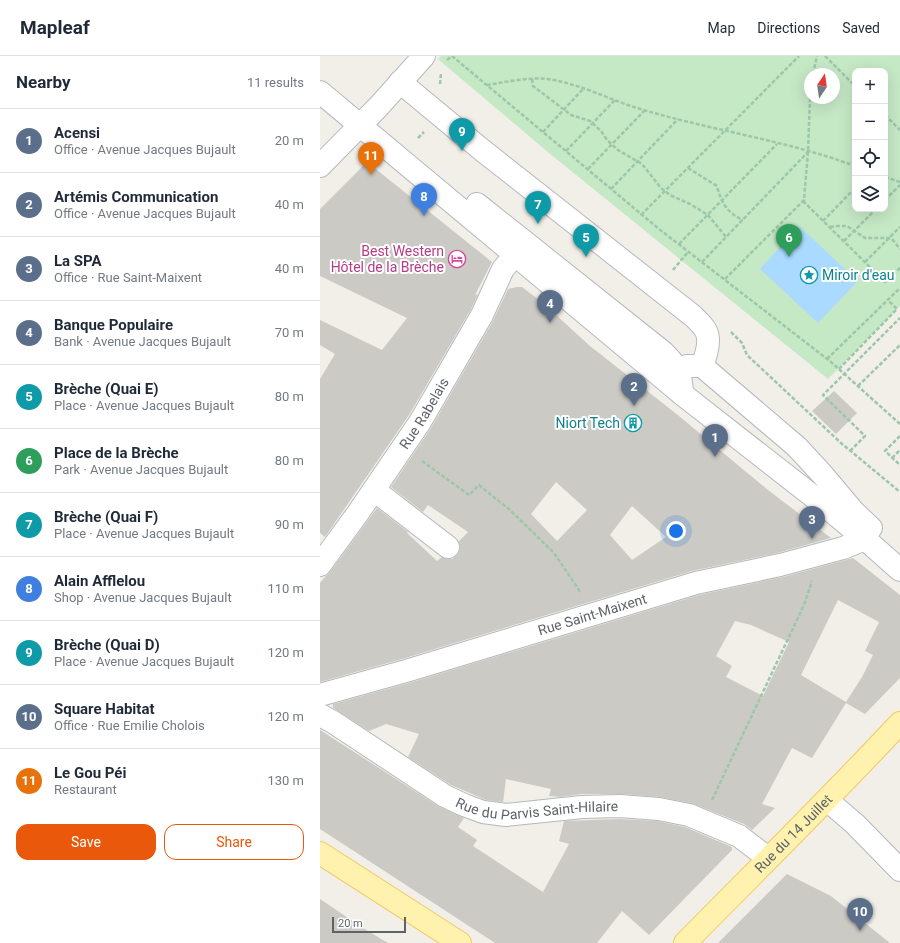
<!DOCTYPE html>
<html lang="en">
<head>
<meta charset="utf-8">
<style>
	body { margin:0; font-family:Roboto,sans-serif; background:#f6f6f7; color:#1f2937 }
	.controls { position:absolute; right:12px; top:12px; display:grid; overflow:hidden; border-radius:8px; box-shadow:0 4px 16px #0002 }
	.controls button { width:36px; height:36px; display:grid; place-items:center; padding:0; border:0; border-bottom:1px solid #e0e1e3; background:#fff; color:#1f2937; font:20px sans-serif }
	.compass { position:absolute; left:484px; top:12px; width:36px; height:36px; border-radius:50%; background:#fff; box-shadow:0 4px 16px #0002; rotate:13deg }
	.scale { position:absolute; left:12px; bottom:10px; width:74px; box-sizing:border-box; padding-left:4px; border:2px solid #5f6368; border-top:0; font-size:11px; line-height:14px; white-space:nowrap; color:#5f6368; -webkit-text-stroke:3px #fff; paint-order:stroke }
	.you { position:absolute; left:356px; top:475px; width:14px; height:14px; margin:-10px; border:3px solid #fff; border-radius:50%; background:#1a73e8; box-shadow:0 0 0 6px #1a73e833 }
	.badge { display:grid; place-items:center; width:26px; height:26px; border-radius:50%; background:#ea580c; color:#fff; font-size:13px; font-weight:700 }
	.pin { position:absolute; translate:-50% -33px; filter:drop-shadow(0 1px 2px #0008) }
	.pin::after { content:''; position:absolute; top:21px; width:14px; height:12px; background:inherit; clip-path:polygon(0 0,100% 0,50% 100%) }
	.list { margin:0; padding:0; list-style:none }
	h2 { display:flex; justify-content:space-between; align-items:center; height:52px; margin:0; padding:0 16px; font-size:17px }
	h2 small { font-size:13px; font-weight:400; color:#747a83 }
	.list li { display:grid; grid-template-columns:26px 1fr auto; gap:12px; align-items:center; box-sizing:border-box; height:64px; padding:0 16px; border-top:1px solid #e0e1e3 }
	.list b { display:block; font-size:15px; white-space:nowrap }
	.list p { margin:0; font-size:13px; white-space:nowrap; color:#747a83 }
	.list em { font-size:13px; font-style:normal; color:#747a83 }
	.actions { display:flex; gap:8px; padding:12px 16px }
	.actions a { flex:1; padding:9px 0; border:1px solid #ea580c; border-radius:12px; text-align:center; font-size:14px; color:#ea580c }
	.actions .main { background:#ea580c; color:#fff }
	.icon { flex:none; width:22px; height:22px; fill:none; stroke:currentColor; stroke-width:2; stroke-linecap:round; stroke-linejoin:round }
	.map { position:relative; flex:none; width:580px; height:887px; overflow:hidden }
	header { display:flex; align-items:center; gap:24px; box-sizing:border-box; height:56px; padding:0 20px; background:#fff; border-bottom:1px solid #e0e1e3 }
	header strong { font-size:19px }
	nav { display:flex; gap:22px; margin-inline-start:auto; font-size:14px }
	main { display:flex }
	aside { flex:1; background:#fff }
	.map>svg:first-child { display:block }
</style>
</head>
<body>
<header>
<strong>Mapleaf</strong>
<nav><a>Map</a><a>Directions</a><a>Saved</a></nav>
</header>
<main>
<aside>
<h2>Nearby<small>11 results</small></h2>
<ul class="list">
<li><span class="badge" style="background:#5c6f8a">1</span><div><b>Acensi</b><p>Office · Avenue Jacques Bujault</p></div><em>20 m</em></li>
<li><span class="badge" style="background:#5c6f8a">2</span><div><b>Artémis Communication</b><p>Office · Avenue Jacques Bujault</p></div><em>40 m</em></li>
<li><span class="badge" style="background:#5c6f8a">3</span><div><b>La SPA</b><p>Office · Rue Saint-Maixent</p></div><em>40 m</em></li>
<li><span class="badge" style="background:#5c6f8a">4</span><div><b>Banque Populaire</b><p>Bank · Avenue Jacques Bujault</p></div><em>70 m</em></li>
<li><span class="badge" style="background:#0f9aa8">5</span><div><b>Brèche (Quai E)</b><p>Place · Avenue Jacques Bujault</p></div><em>80 m</em></li>
<li><span class="badge" style="background:#2e9e5b">6</span><div><b>Place de la Brèche</b><p>Park · Avenue Jacques Bujault</p></div><em>80 m</em></li>
<li><span class="badge" style="background:#0f9aa8">7</span><div><b>Brèche (Quai F)</b><p>Place · Avenue Jacques Bujault</p></div><em>90 m</em></li>
<li><span class="badge" style="background:#3f7fe0">8</span><div><b>Alain Afflelou</b><p>Shop · Avenue Jacques Bujault</p></div><em>110 m</em></li>
<li><span class="badge" style="background:#0f9aa8">9</span><div><b>Brèche (Quai D)</b><p>Place · Avenue Jacques Bujault</p></div><em>120 m</em></li>
<li><span class="badge" style="background:#5c6f8a">10</span><div><b>Square Habitat</b><p>Office · Rue Emilie Cholois</p></div><em>120 m</em></li>
<li><span class="badge" style="background:#e8710a">11</span><div><b>Le Gou Péi</b><p>Restaurant</p></div><em>130 m</em></li>
</ul>
<div class="actions"><a class="main">Save</a><a>Share</a></div>
</aside>
<div class="map">
<svg width="580" height="887" viewBox="0 0 580 887">
	<rect width="100%" height="100%" fill="#f1efe8"/>
	<path fill="#c5e8c5" fill-rule="evenodd" d="M121,0h459v250l-72,73 -279,-226 -111,-94zM535,15h30v138h-30zM490,18h24v24h-24z"/>
	<polygon fill="#aadaff" points="479,170 538,225 498,267 440,213"/>
	<g fill="#cccac5" fill-rule="evenodd">
		<polygon points="47,106 172,206 155,239 158,238 151,253 89,359 5,481 0,477 0,323 15,298 0,289 0,264 62,294 87,262 0,220 0,153"/>
		<path d="M197,231h5l21,16 47,43 89,70 89,74 63,48 -54,15 -85,18 -290,88 -82,23v-99l5,-6 5,-5 47,-64 31,24 -1,1 30,28 5,-4 5,2h5l6,-5 2,-6 -1,-7 9,-9 -40,-27 -5,7 -32,-25 40,-59 62,-107 15,-32zM236,426l31,28 -30,31 -26,-27zM312,450l34,31 -34,23 -22,-25z"/>
		<polygon points="514,335 537,357 516,378 492,355"/>
		<path d="M533,502l47,37v83l-35,36 -19,-11 -34,55 -20,-10 -30,56 13,4 -23,22 -8,-6 -53,-21 -31,-6 -39,-3h-39l-22,3 -11,-1 2,-7 -45,-10 -3,23 -17,-2 -35,-15 -43,-28 11,-23 -33,-10 -17,7 -36,-23v-4l76,-21 290,-88 84,-18zM518,544l41,22 -14,29 8,4 -11,22 -16,25 -45,-27zM415,565l16,4 38,17 -26,54 -37,-19 6,-11 -16,-10z"/>
		<polygon points="0,674 118,750 144,762 138,771 157,784 153,790 223,836 249,788 239,785 244,765 300,763 337,765 365,771 412,791 412,794 329,879 302,855 277,887 175,887 0,773"/>
		<polygon points="467,818 511,840 570,887 398,887"/>
		<polygon points="0,843 43,872 68,887 0,887"/>
	</g>
	<g fill="none" stroke-linecap="round" stroke-linejoin="round">
		<defs>
			<g id="minor">
				<path d="M80,26l82,68 211,166c4,4 10,9 13,15 5,10 0,25 -4,35"/>
				<polyline points="0,36 362,338 504,449 545,483 580,514"/>
				<polyline points="0,110 59,50 104,0"/>
				<path d="M157,148l186,148c16,16 18,19 19,42"/>
				<polyline points="367,310 382,310 477,391 502,418 534,456 551,472"/>
				<polyline points="54,434 128,491"/>
				<path id="s1" d="M0,509l38,-52 62,-91 62,-107 21,-46 13,-15"/>
				<path id="s2" d="M0,639l86,-24 290,-88 84,-18 63,-17 22,-9"/>
				<path id="s3" d="M0,659l13,7 112,74 19,9 19,7 23,3 76,-8 38,-1 39,3 30,6 50,21 29,22"/>
				<polyline points="507,744 535,768 580,814"/>
			</g>
			<g id="major">
				<polyline points="0,797 140,887"/>
				<path id="s4" d="M365,887c72,-73 145,-145 215,-220"/>
			</g>
		</defs>
		<use href="#minor" stroke="#b5b8bc" stroke-width="24"/>
		<use href="#major" stroke="#f2c960" stroke-width="24"/>
		<g stroke="#9cc7a9" stroke-width="2.5" stroke-dasharray="4 2" stroke-linecap="butt">
			<polyline points="132,0 339,173 511,306 580,368"/>
			<polyline points="505,0 535,30"/>
			<polyline points="127,4 132,0"/>
			<polyline points="493,18 497,0"/>
			<polyline points="212,23 213,30 251,59 270,65 281,75 287,84 298,94 322,108 341,132 350,139 370,148 388,159 406,181"/>
			<polyline points="120,28 121,17"/>
			<path d="M167,29c19,-3 41,-8 60,-6 31,4 61,20 90,29 72,22 148,32 218,58"/>
			<polyline points="565,59 580,74"/>
			<polyline points="223,76 263,33"/>
			<polyline points="98,82 104,76"/>
			<polyline points="246,95 295,44"/>
			<path d="M368,112l29,18c4,16 10,27 26,34"/>
			<polyline points="268,113 325,54"/>
			<polyline points="565,121 580,126"/>
			<polyline points="291,133 358,63"/>
			<polyline points="565,144 580,129"/>
			<polyline points="483,145 565,226 580,212"/>
			<polyline points="321,159 479,0"/>
			<polyline points="503,165 535,132"/>
			<polyline points="510,171 519,170 527,170 545,182 569,182 572,183 580,193"/>
			<polyline points="524,185 556,153"/>
			<polyline points="359,188 457,88"/>
			<polyline points="382,206 488,96"/>
			<polyline points="545,206 580,171"/>
			<polyline points="353,214 368,196"/>
			<polyline points="405,223 484,144 488,96 490,42"/>
			<polyline points="411,276 422,287 427,299 521,387 580,436"/>
			<polyline points="507,303 580,232"/>
			<polyline points="519,313 577,253 568,244"/>
			<polyline points="538,330 580,289"/>
			<polyline points="580,380 565,395 580,409"/>
			<polyline points="530,395 545,380 503,339 580,262"/>
			<polyline points="572,402 580,394"/>
			<polyline points="102,405 149,439 159,429 190,454 234,497 259,534 260,538"/>
			<polyline points="392,744 484,549 492,525"/>
		</g>
		<use href="#minor" stroke="#fff" stroke-width="22"/>
		<use href="#major" stroke="#fff2af" stroke-width="22"/>
	</g>
	<defs>
		<symbol id="hotel-ring" viewBox="-11 -11 22 22"><circle r="9.5" fill="#fff" stroke="#d1479c" stroke-width="1.5"/><path d="M-6-4.5h1.5V1H6V5H4.5V3h-9V5H-6ZM-4 0a1.8 1.8 0 1 1 3.6 0ZM.5 0V-2.5h3Q6-2.5 6 0Z" fill="#d1479c"/></symbol>
		<symbol id="sight-ring" viewBox="-11 -11 22 22"><circle r="9.5" fill="#fff" stroke="#0f9aa8" stroke-width="1.5"/><path d="M0-6L1.8-2.2L6-1.7L2.9 1.2L3.7 5.4L0 3.3L-3.7 5.4L-2.9 1.2L-6-1.7L-1.8-2.2Z" fill="#0f9aa8"/></symbol>
		<symbol id="building-ring" viewBox="-11 -11 22 22"><circle r="9.5" fill="#fff" stroke="#0f9aa8" stroke-width="1.5"/><path d="M-4-6H4V6H1V3H-1V6H-4ZM-2.5-4.3h1.7v1.8h-1.7ZM.8-4.3h1.7v1.8H.8ZM-2.5-1h1.7V.8h-1.7ZM.8-1h1.7V.8H.8Z" fill="#0f9aa8"/></symbol>
	</defs>
	<g fill-rule="evenodd">
		<use href="#hotel-ring" x="127" y="193" width="20" height="20"/>
		<use href="#sight-ring" x="479" y="209" width="20" height="20"/>
		<use href="#building-ring" x="303" y="357" width="20" height="20"/>
	</g>
	<g text-anchor="middle" dominant-baseline="central" stroke-width="4" stroke-linejoin="round" paint-order="stroke">
		<g font-size="14" fill="#b23c85" stroke="#fff" text-anchor="end">
			<text x="124" y="195">Best Western<tspan x="124" dy="16">Hôtel de la Brèche</tspan></text>
		</g>
		<g font-size="14" fill="#0d838f" stroke="#fff" text-anchor="start">
			<text x="502" y="219">Miroir d'eau</text>
			<text x="300" y="367" text-anchor="end">Niort Tech</text>
		</g>
		<g font-size="14" fill="#5f6368" stroke="#fff">
			<text stroke="none"><textPath href="#s1" startOffset="184">Rue Rabelais</textPath></text>
			<text stroke="none"><textPath href="#s2" startOffset="284">Rue Saint-Maixent</textPath></text>
			<text stroke="none"><textPath href="#s3" startOffset="244">Rue du Parvis Saint-Hilaire</textPath></text>
			<text stroke="none"><textPath href="#s4" startOffset="154">Rue du 14 Juillet</textPath></text>
		</g>
	</g>
</svg>
<div class="controls">
<button>+</button>
<button>−</button>
<button><svg class="icon" aria-label="locate" viewBox="0 0 24 24"><circle cx="12" cy="12" r="6"/><path d="M12 2v4M12 18v4M2 12h4M18 12h4"/></svg></button>
<button><svg class="icon" aria-label="layers" viewBox="0 0 24 24"><path d="M12 4l9 5-9 5-9-5zM3 14l9 5 9-5"/></svg></button>
</div>
<svg class="compass" viewBox="-18 -18 36 36"><path d="M0-13l5 13h-10z" fill="#e53935"/><path d="M0 13l5-13h-10z" fill="#747a83"/></svg>
<div class="scale">20 m</div>
<div class="you"></div>
<div class="pin badge" style="left:395px;top:401px;background:#5c6f8a">1</div>
<div class="pin badge" style="left:314px;top:350px;background:#5c6f8a">2</div>
<div class="pin badge" style="left:492px;top:483px;background:#5c6f8a">3</div>
<div class="pin badge" style="left:230px;top:267px;background:#5c6f8a">4</div>
<div class="pin badge" style="left:266px;top:201px;background:#0f9aa8">5</div>
<div class="pin badge" style="left:469px;top:201px;background:#2e9e5b">6</div>
<div class="pin badge" style="left:218px;top:168px;background:#0f9aa8">7</div>
<div class="pin badge" style="left:104px;top:160px;background:#3f7fe0">8</div>
<div class="pin badge" style="left:142px;top:95px;background:#0f9aa8">9</div>
<div class="pin badge" style="left:540px;top:875px;background:#5c6f8a">10</div>
<div class="pin badge" style="left:51px;top:119px;background:#e8710a">11</div>
</div>
</main>
</body>
</html>
